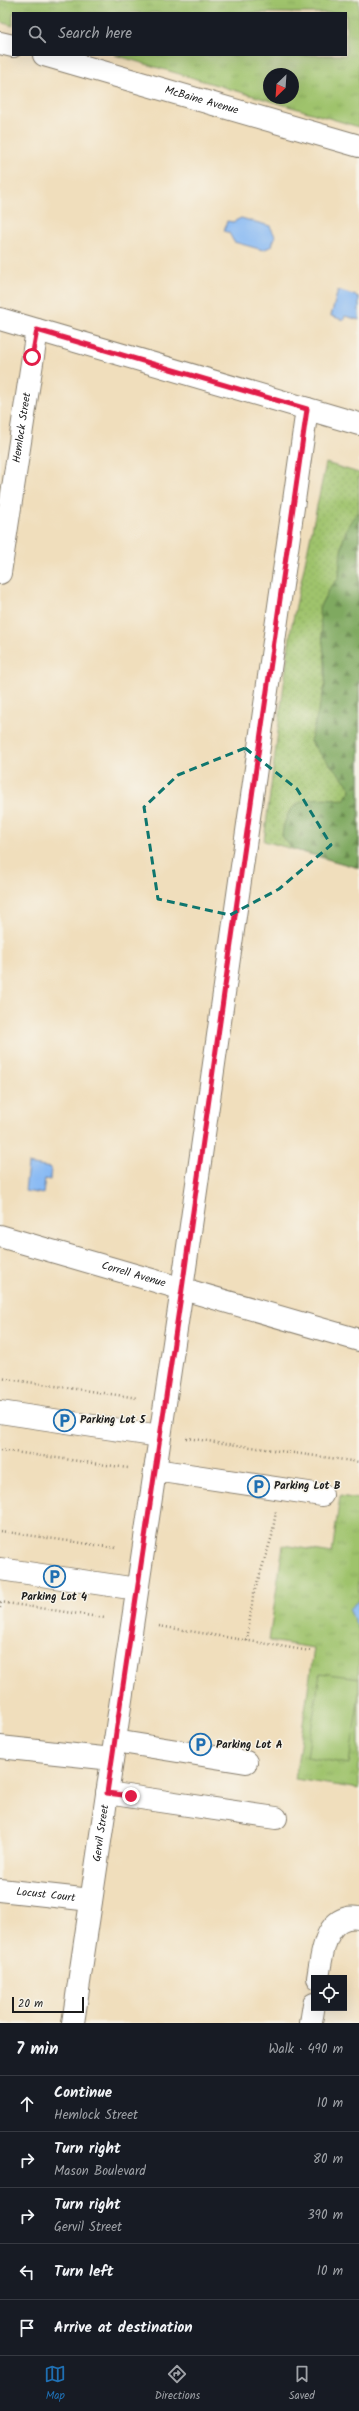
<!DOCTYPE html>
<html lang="en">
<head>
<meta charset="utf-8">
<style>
	body { margin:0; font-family:Kalam,sans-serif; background:#20242c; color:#f1f3f6 }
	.controls { position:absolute; right:12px; bottom:12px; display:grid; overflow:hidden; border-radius:0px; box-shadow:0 4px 16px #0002 }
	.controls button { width:36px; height:36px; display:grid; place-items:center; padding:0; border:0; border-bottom:1px solid #363941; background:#171b24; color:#f1f3f6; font:20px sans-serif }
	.compass { position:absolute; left:263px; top:68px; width:36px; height:36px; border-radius:50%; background:#171b24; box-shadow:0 4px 16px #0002; rotate:205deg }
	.scale { position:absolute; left:12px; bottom:10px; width:72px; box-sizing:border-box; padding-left:4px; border:2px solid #1c1c1c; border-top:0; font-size:11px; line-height:14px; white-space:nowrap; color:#1c1c1c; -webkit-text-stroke:3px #f7f3e8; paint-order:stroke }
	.stop { position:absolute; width:12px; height:12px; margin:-9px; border:3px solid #e11d48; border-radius:50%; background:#fff }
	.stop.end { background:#e11d48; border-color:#fff; box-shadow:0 1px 4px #0008 }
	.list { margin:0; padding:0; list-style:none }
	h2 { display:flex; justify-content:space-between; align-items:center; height:52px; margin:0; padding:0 16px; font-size:17px }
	h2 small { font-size:13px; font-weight:400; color:#9ea1a6 }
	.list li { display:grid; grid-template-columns:26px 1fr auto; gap:12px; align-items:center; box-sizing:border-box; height:56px; padding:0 16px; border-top:1px solid #363941 }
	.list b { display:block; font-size:15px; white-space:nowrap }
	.list p { margin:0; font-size:13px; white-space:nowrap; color:#9ea1a6 }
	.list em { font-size:13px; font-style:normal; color:#9ea1a6 }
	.icon { flex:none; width:22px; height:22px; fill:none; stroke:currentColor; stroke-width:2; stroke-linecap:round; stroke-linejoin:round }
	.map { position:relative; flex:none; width:359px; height:2023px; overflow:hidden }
	.search { position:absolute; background:#171b24; box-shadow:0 4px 16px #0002; left:12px; right:12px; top:12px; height:44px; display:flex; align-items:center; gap:10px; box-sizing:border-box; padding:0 14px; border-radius:0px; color:#9ea1a6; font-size:15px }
	.sheet { height:332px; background:#171b24 }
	nav { display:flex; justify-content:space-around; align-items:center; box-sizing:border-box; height:56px; border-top:1px solid #363941; background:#171b24; font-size:11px; color:#9ea1a6 }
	nav a { display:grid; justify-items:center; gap:2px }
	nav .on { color:#1f6fb2 }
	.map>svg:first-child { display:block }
</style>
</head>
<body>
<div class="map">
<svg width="359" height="2023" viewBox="0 0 359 2023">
	<defs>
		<pattern id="grass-dots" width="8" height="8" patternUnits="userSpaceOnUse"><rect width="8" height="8" fill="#9fc36c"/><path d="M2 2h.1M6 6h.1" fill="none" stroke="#88a75d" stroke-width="1.8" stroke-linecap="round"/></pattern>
		<pattern id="forest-firs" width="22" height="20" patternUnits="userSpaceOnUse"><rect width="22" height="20" fill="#7fa960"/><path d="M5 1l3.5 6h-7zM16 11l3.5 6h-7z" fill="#67894e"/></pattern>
		<pattern id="park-tufts" width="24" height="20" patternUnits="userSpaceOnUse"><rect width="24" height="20" fill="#9fc36c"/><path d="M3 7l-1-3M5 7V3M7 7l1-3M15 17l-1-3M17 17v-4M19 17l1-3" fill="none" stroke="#88a75d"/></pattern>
	</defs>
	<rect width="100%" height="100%" fill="#f7f3e8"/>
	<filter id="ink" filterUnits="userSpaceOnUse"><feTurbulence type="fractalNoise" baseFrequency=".025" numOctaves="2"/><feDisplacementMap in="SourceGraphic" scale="8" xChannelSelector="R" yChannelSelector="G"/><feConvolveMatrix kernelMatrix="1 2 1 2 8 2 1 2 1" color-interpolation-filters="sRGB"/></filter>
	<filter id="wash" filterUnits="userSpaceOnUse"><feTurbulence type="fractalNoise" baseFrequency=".012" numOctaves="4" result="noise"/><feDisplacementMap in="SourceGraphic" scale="16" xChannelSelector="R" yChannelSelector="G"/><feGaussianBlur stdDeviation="0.9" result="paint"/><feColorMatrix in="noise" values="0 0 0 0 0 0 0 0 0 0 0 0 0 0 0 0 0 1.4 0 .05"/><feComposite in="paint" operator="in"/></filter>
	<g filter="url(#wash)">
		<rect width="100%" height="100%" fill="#f0debc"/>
		<polygon fill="url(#grass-dots)" stroke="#5e7044" points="326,463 359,473 359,868 264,841 291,629"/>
		<path fill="url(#forest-firs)" stroke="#4e623e" d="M359,512v356l-67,-19 -10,-13c4,-40 30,-40 62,-36l7,-11c-12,-18 -29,-30 -41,-48l15,-55v-24l-6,-54 10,-19 10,-11c1,-21 2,-52 20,-66z"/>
		<g fill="url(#park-tufts)" stroke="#5e7044" fill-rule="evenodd">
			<path d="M0,0h359v127l-244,-72h231v-42h-333v13l-13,-4zM269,74h24v24h-24z"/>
			<polygon points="340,1496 359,1499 359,1789 295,1779 314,1648 269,1641 283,1545 332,1553"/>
		</g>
		<polygon fill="#9fc36c" stroke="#5e7044" points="320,1673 359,1678 359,1695 349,1764 307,1757"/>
		<g fill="#87b9f4" stroke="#526a88">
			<polygon points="241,218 270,226 275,236 272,246 263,250 234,242 229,233 224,231 227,221 233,222"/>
			<polygon points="338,290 359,297 359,320 345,316 343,320 331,316"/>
			<polygon points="28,1164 51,1168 50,1180 45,1179 43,1194 25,1191"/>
			<polygon points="359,1600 359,1630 349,1609"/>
		</g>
	</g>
	<g filter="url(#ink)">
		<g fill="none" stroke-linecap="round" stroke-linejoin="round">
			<defs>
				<g id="minor">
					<polyline points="0,43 13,46"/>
					<path id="s1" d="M44,55l315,91"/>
					<polyline points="0,319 359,424"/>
					<path id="s2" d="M0,573l37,-243"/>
					<path id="s3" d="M0,1236l359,104"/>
					<polyline points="0,1412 160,1436"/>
					<polyline points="155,1470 322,1495"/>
					<polyline points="0,1569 137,1589"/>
					<polyline points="115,1741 246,1762"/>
					<polyline points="0,1747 112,1759"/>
					<polyline points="107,1793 276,1818"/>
					<path id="s4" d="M0,1890l91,10"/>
					<path d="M318,1978c4,-24 7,-65 41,-60"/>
					<path id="s5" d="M73,2023l109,-734 125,-880"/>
					<polyline points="311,2023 314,2004"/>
				</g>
			</defs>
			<use href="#minor" stroke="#867d6c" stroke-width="24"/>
			<g stroke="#867d6c" stroke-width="2.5" stroke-dasharray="1 3" stroke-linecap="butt">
				<polyline points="0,1378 138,1398"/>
				<polyline points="186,1438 359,1462"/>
				<polyline points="0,1450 128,1468"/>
				<polyline points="0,1531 116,1548"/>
				<polyline points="0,1602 105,1618"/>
				<polyline points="0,1608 1,1602"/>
				<polyline points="159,1626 310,1651"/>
				<polyline points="247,1641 253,1596 272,1536 276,1511"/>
			</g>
			<use href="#minor" stroke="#fff" stroke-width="22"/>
		</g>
	</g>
	<g fill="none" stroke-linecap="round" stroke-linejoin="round" filter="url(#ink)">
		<polyline stroke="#e11d48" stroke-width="5" points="32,357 37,330 307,409 182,1289 107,1793 131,1796"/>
	</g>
	<path fill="none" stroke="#0f766e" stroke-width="3" stroke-dasharray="8 5" stroke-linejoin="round" d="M245,748l52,41 34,56 -52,44 -49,26 -72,-16 -14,-92 34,-32z"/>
	<defs>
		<symbol id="parking-ring" viewBox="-11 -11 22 22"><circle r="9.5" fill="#f7f3e8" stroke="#1f6fb2" stroke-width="1.5"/><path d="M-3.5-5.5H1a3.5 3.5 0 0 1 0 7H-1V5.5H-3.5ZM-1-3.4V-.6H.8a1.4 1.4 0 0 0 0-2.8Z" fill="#1f6fb2"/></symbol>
	</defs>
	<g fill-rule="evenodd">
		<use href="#parking-ring" x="52" y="1408" width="25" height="25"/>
		<use href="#parking-ring" x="246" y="1474" width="25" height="25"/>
		<use href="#parking-ring" x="42" y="1564" width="25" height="25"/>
		<use href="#parking-ring" x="188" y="1732" width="25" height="25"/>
	</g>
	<g text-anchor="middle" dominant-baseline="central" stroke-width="3" stroke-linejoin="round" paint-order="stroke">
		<g font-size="11" fill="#1c1c1c" stroke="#f7f3e8">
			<text stroke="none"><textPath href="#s1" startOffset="164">McBaine Avenue</textPath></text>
			<text stroke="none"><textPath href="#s2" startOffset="147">Hemlock Street</textPath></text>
			<text stroke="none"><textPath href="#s3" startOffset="139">Correll Avenue</textPath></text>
			<text stroke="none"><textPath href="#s5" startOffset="192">Gervil Street</textPath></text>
			<text stroke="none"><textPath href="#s4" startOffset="46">Locust Court</textPath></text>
		</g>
		<g font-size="11" font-weight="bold" fill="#1c1c1c" stroke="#f7f3e8" text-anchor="start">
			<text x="80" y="1420">Parking Lot 5</text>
			<text x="274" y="1486">Parking Lot B</text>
			<text x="54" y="1597" text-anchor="middle">Parking Lot 4</text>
			<text x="216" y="1745">Parking Lot A</text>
		</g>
	</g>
</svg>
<div class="controls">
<button><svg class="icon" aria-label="locate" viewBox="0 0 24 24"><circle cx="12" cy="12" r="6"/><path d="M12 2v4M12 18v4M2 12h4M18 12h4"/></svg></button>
</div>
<svg class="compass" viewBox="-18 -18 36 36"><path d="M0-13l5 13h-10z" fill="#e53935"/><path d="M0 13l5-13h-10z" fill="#9ea1a6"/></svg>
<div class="scale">20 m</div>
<div class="stop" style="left:32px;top:357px"></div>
<div class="stop end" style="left:131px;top:1796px"></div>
<div class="search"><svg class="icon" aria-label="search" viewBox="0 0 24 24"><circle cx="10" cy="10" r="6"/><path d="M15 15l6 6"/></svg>Search here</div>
</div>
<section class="sheet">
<h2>7 min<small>Walk · 490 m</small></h2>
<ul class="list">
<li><svg class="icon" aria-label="ahead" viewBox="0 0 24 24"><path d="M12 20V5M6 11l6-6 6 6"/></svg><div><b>Continue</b><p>Hemlock Street</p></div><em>10 m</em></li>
<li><svg class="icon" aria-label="right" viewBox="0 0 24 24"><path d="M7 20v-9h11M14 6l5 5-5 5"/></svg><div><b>Turn right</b><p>Mason Boulevard</p></div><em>80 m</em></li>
<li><svg class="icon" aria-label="right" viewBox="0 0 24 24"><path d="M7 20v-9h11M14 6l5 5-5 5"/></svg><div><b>Turn right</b><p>Gervil Street</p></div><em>390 m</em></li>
<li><svg class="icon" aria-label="left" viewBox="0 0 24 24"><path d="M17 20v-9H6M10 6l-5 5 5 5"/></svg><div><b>Turn left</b></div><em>10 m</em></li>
<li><svg class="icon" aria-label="arrive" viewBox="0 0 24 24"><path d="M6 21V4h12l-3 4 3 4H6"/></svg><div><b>Arrive at destination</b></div></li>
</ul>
</section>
<nav>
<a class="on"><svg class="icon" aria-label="map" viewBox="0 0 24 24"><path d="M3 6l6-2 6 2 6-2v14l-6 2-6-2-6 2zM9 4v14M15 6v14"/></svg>Map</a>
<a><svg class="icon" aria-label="directions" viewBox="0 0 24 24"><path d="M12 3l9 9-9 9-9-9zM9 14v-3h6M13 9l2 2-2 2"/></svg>Directions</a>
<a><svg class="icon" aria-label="saved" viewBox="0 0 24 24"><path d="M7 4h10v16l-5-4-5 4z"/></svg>Saved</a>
</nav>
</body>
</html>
